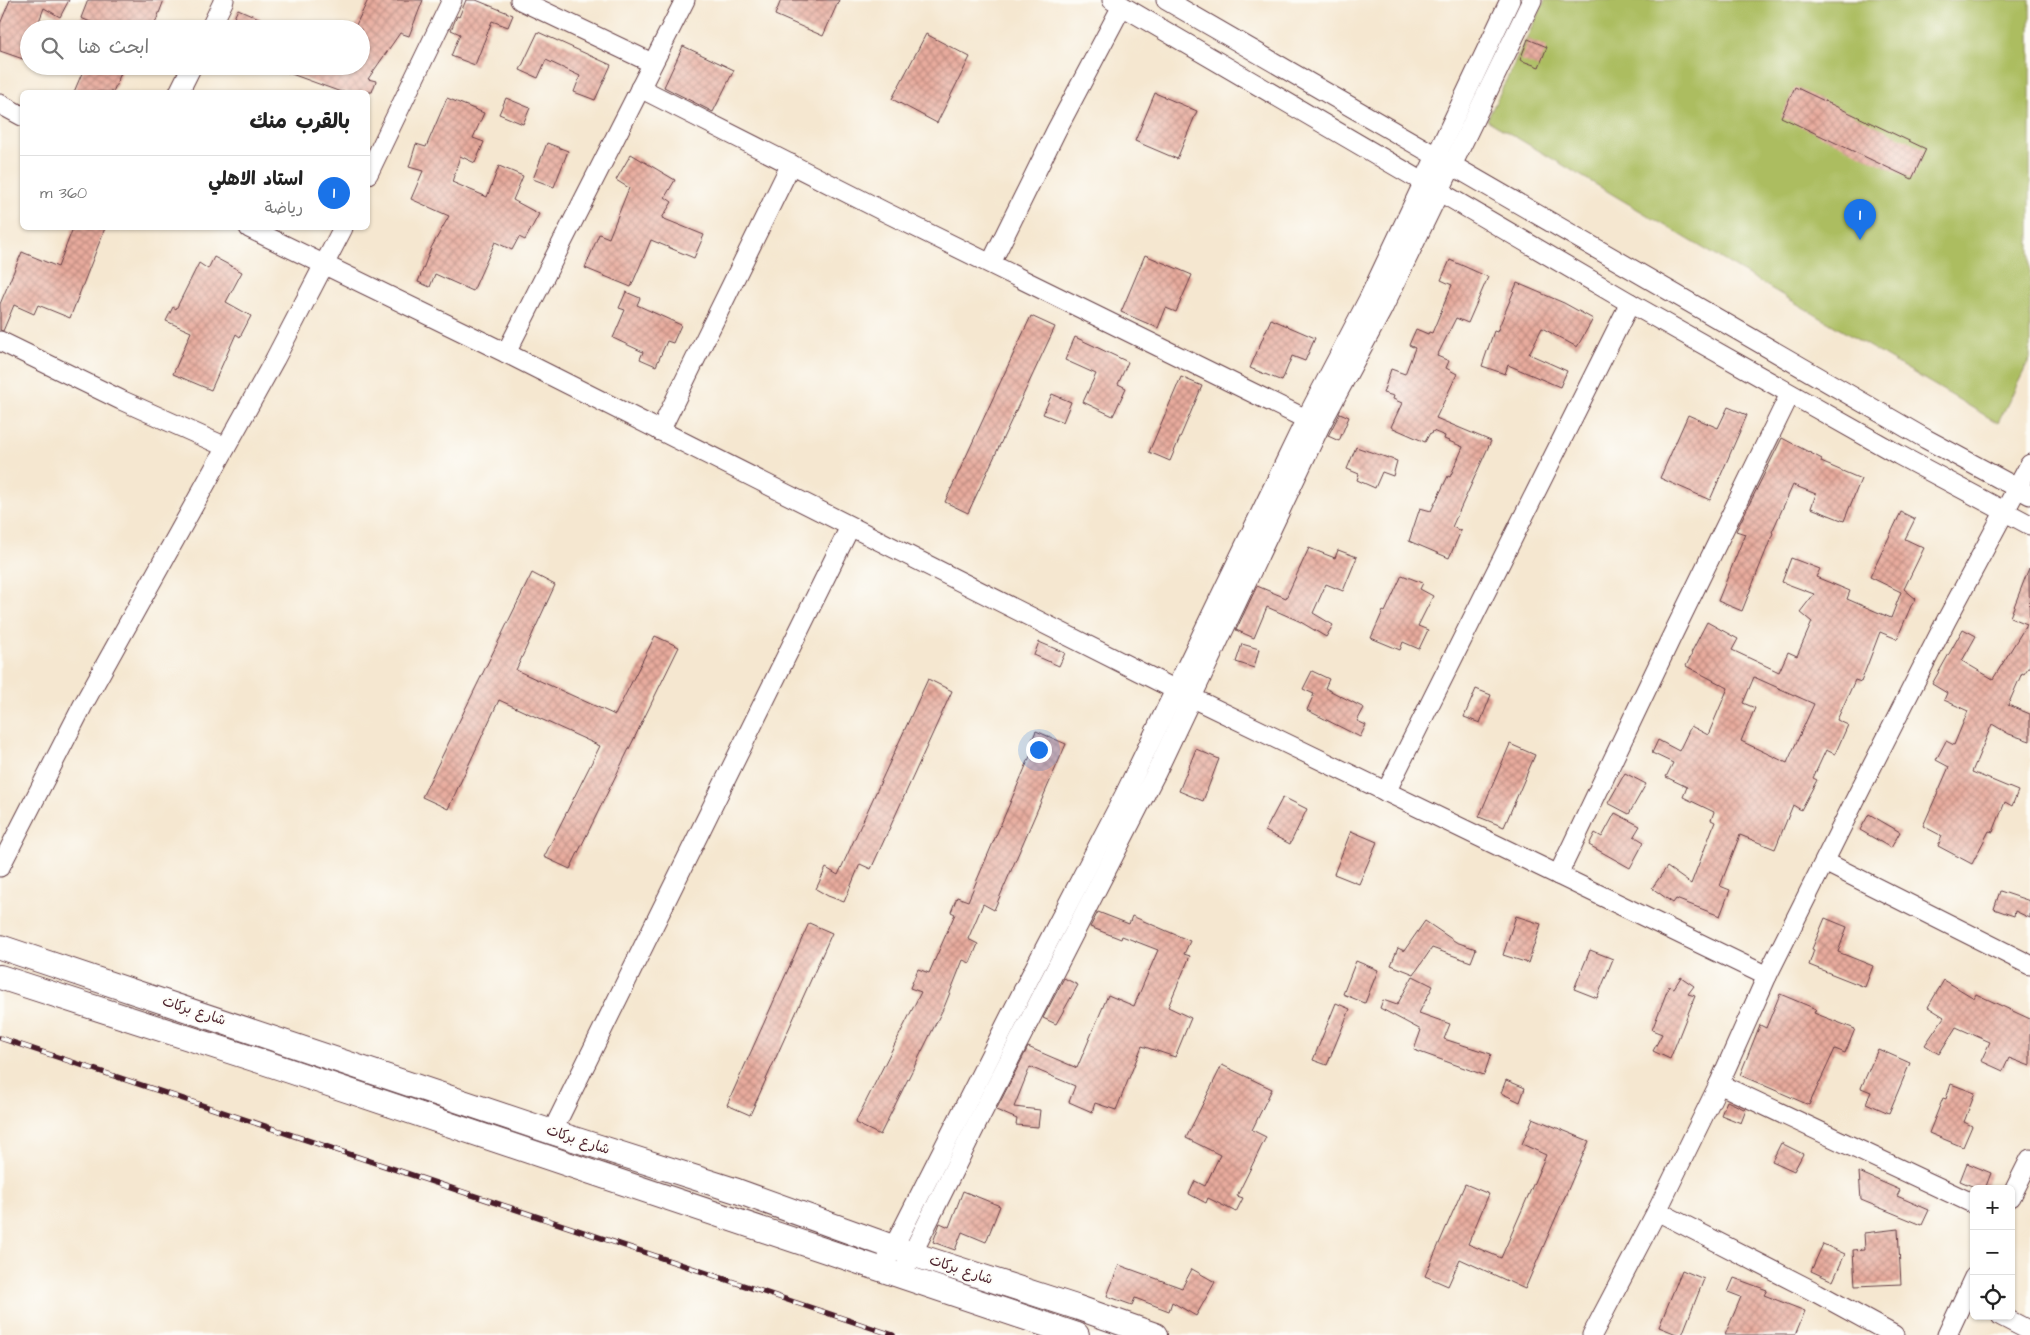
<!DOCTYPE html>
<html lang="ar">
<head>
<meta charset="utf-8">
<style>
	body { margin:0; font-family:"Architects Daughter","Playpen Sans Arabic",sans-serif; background:#f2f2f2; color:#222; direction:rtl }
	.controls { position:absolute; right:15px; bottom:15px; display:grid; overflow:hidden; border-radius:8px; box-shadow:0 1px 4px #0004 }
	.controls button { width:45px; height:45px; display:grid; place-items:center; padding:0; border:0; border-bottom:1px solid #e0e0e0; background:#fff; color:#222; font:25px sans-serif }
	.you { position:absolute; left:1038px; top:749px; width:18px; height:18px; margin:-12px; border:4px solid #fff; border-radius:50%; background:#1a73e8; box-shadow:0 0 0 8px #1a73e833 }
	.badge { display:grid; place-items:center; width:32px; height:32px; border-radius:50%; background:#1a73e8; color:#fff; font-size:16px; font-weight:700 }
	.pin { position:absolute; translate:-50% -41px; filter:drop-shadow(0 1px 2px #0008) }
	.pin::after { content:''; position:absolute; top:26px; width:18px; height:15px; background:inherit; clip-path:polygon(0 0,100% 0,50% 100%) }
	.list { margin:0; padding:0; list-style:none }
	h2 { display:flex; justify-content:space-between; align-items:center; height:65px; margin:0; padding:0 20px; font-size:21px }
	h2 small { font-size:16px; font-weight:400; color:#767676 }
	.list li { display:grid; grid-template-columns:32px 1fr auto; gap:15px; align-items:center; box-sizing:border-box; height:75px; padding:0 20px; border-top:1px solid #e0e0e0 }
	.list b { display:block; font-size:19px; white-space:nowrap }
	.list p { margin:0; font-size:16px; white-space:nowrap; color:#767676 }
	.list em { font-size:16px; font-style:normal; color:#767676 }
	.icon { flex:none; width:28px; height:28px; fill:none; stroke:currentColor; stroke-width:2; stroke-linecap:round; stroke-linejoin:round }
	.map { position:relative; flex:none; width:2030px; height:1335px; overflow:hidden; direction:ltr }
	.search { position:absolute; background:#fff; box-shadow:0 1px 4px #0004; left:20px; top:20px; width:350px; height:55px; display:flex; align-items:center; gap:12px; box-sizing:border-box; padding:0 18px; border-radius:28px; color:#767676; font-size:19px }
	.panel { position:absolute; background:#fff; box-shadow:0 1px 4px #0004; left:20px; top:90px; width:350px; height:140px; border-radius:8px; direction:rtl }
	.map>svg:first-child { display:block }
</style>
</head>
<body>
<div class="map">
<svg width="2030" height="1335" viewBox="0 0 2030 1335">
	<defs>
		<pattern id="building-cross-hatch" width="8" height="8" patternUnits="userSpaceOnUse" patternTransform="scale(1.25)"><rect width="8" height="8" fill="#e8ab9d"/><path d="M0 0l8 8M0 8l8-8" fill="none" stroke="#be8b80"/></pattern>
	</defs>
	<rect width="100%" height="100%" fill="#fdfcf7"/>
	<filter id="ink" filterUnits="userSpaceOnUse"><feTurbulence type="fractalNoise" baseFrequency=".02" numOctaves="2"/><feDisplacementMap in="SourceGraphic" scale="10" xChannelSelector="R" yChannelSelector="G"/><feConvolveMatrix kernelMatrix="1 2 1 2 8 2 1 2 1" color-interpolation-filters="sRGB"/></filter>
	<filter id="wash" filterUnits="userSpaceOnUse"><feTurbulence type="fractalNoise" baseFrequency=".0096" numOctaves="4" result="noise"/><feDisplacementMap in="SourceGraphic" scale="20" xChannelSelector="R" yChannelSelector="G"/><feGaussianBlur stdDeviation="1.12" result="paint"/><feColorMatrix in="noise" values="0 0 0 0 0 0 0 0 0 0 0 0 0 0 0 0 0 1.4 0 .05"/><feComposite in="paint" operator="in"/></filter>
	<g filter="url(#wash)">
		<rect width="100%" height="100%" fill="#f5e7d0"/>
		<polygon fill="#acbd60" stroke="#7b6e46" points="1545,0 2030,0 2030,359 1998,423 1487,120"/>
		<g id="blocks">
			<g fill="url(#building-cross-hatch)" fill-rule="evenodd">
				<polygon points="10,0 69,0 60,17 44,8 36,29 29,29 29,42 23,59 0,51 0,24"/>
				<polygon points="88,0 164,0 153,29 107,29 81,18"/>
				<polygon points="368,0 423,0 409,36 400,33 368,79 376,81 372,92 341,92 275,68 275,66 361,66 361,29 354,29"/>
				<polygon points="466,0 476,0 513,15 508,27 492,21 475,65 451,56 460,34 451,30 457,16 459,17"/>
				<polygon points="781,0 839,0 823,36 775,15"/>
				<polygon points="238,9 284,29 229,29"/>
				<polygon points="538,32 611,65 595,100 574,92 580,76 546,60 538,78 520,70"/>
				<polygon points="926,34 970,57 937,123 892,99"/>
				<polygon points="1528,39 1547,47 1539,67 1520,60"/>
				<polygon points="683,46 734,70 713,112 664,87"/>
				<polygon points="85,66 124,66 113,92 74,92"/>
				<polygon points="1795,87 1926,149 1912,179 1781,117"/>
				<polygon points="1155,93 1197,111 1177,159 1135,141"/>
				<polygon points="447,98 484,113 473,138 484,142 475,163 460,156 452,182 487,197 499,166 523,176 513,200 539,214 525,240 519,237 512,250 495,242 473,291 435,274 430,287 418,282 431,248 449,216 411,199 423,171 409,167 416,144 426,147"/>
				<polygon points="506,98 530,108 523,124 499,114"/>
				<polygon points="547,143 568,151 554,187 533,179"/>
				<polygon points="631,154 675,180 665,197 672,202 662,218 704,235 694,258 651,240 631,287 585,268 599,234 609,238 629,188 616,180"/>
				<polygon points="73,228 105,228 70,318 38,305 34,314 14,305 3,331 0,330 0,304 22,252 58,267"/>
				<polygon points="1145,255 1192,275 1176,312 1166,308 1158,328 1121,312"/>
				<polygon points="214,257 242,272 226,302 251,316 240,337 236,334 211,390 173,374 191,332 166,321 173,307 176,309 199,263 208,269"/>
				<polygon points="1450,260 1488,277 1468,323 1456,318 1437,356 1449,361 1446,368 1457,374 1436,418 1491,441 1452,527 1461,531 1449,558 1409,541 1420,508 1431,511 1448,476 1450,477 1463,447 1444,439 1445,436 1433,431 1432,434 1430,433 1425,442 1391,427 1402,403 1393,399 1394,396 1383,393 1391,369 1405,374 1415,348 1409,345 1416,329 1428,334 1429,332 1432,333 1452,285 1441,280"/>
				<polygon points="1517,283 1564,303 1593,319 1577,347 1542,328 1529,354 1567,371 1560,387 1508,365 1505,374 1482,366 1494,331 1497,332"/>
				<polygon points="626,292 640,298 637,305 681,325 673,343 667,341 656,366 640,359 643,352 613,338 625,310 619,308"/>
				<polygon points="1031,316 1055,327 968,513 945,502"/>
				<polygon points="1271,319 1315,338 1305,361 1292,356 1282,381 1250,368"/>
				<polygon points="1075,337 1128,362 1118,384 1126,388 1113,416 1083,402 1096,374 1065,360"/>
				<polygon points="1181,377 1202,386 1170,461 1149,452"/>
				<polygon points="1052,394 1071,402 1063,422 1043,414"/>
				<polygon points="1728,407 1747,415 1710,500 1660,478 1688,415 1718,428"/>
				<polygon points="1340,413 1349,417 1339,441 1328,436"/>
				<polygon points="1782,438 1822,459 1821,462 1861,479 1844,521 1811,508 1816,494 1793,485 1772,532 1773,533 1742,611 1718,601 1745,534 1736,531"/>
				<polygon points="1356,447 1397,461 1393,476 1382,472 1375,488 1357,480 1359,474 1347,469"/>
				<path d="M1901,512l14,7 -10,20 19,9 -20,41 12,10 -5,7 -14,33 -17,-7 -19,50 -6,-2 -18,40 11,5 -13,29 -9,-4 -13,28 4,2 -16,30 -8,-5 -18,44 -35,-14 -20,51 10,4 -10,26 -44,-17 -3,4 -21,-15 15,-21 24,17 24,-62 -4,-2 3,-8 -31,-15 4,-10 -21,-10 7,-14 -21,-10 6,-13 21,11 12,-25 17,9 20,-47 -42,-22 6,-12 -1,-1 16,-31 31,17 -6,11 47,22 9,-20 9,4 15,-34 -12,-10 14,-18 -32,-12 9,-24 29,11 -4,8 34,14 -3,8 44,19 10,-26 -31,-15zM1754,677l60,27 -27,59 -46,-22 14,-33 -12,-5z"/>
				<polygon points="1309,548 1335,558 1338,550 1357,557 1343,591 1326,584 1313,613 1333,625 1326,637 1299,621 1267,607 1254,638 1236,630 1257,586 1286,598"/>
				<polygon points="2029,568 2030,665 2024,674 2022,673 2008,705 2030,714 2030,741 2009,734 1992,724 1972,772 2018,791 2012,806 2005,802 1993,832 1989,831 1972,864 1938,846 1942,836 1923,826 1949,767 1936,760 1946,741 1954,745 1968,711 1944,700 1947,693 1932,684 1963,629 1976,636 1962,661 1993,679 2027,624 2010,617"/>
				<polygon points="532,573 555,585 516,670 615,715 655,636 679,647 570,869 544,857 600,746 499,700 448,809 422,797"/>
				<polygon points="1402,575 1423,583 1420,589 1433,596 1418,626 1428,630 1419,649 1403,642 1400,650 1371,638 1383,611 1385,612"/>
				<polygon points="1039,642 1065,653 1059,666 1034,655"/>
				<polygon points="1242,644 1259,649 1254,668 1236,662"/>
				<polygon points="1312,671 1329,679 1325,688 1364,708 1357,721 1366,725 1360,737 1307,710 1314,694 1303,689"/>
				<polygon points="928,679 952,691 871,869 860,864 844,902 828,896 816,889 826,868 838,875"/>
				<polygon points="1476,689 1491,695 1480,723 1464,717"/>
				<polygon points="1036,731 1066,744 994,910 983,904 968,939 978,944 970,963 963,960 945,1005 880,1135 855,1123 921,992 910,988 918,969 929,973 955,914 951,912 957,897 968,901 1034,747 1030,745"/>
				<polygon points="1510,744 1535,755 1504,827 1479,817"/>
				<polygon points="1196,749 1219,759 1203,801 1179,791"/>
				<polygon points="1625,773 1646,784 1629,814 1608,803"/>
				<polygon points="1283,797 1307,809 1290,844 1265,831"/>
				<polygon points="1615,813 1640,826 1634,836 1644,842 1630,868 1589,845 1595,833 1602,837"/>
				<polygon points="1869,814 1900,832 1891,848 1860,830"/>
				<polygon points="1351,831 1377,842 1359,884 1334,874"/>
				<polygon points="2000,891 2030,901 2030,918 2015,911 2014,916 1994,909"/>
				<polygon points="1098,912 1129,924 1132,916 1190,941 1184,954 1190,956 1168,1007 1191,1018 1175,1057 1142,1046 1116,1110 1095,1103 1092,1112 1069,1102 1075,1086 1030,1067 1014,1107 1040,1110 1038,1127 1016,1125 1017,1119 996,1110 1028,1047 1077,1068 1108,995 1134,1006 1158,950 1122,936 1121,939 1090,927"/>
				<polygon points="1516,916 1541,924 1528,963 1503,955"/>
				<polygon points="1825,918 1847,927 1838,952 1873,966 1865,987 1809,965 1814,950 1812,949"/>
				<polygon points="1425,921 1456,942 1476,949 1471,962 1432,948 1414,974 1391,965 1398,948 1404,951"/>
				<polygon points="809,923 832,933 750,1115 727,1105"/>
				<polygon points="1590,950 1613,959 1597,998 1574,989"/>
				<polygon points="1356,961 1378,970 1365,1003 1343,994"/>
				<polygon points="1413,976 1433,986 1419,1013 1450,1024 1444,1039 1491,1054 1484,1075 1414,1050 1421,1030 1380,1008 1383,1000 1397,1005"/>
				<polygon points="1681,977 1694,986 1688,994 1695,996 1670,1059 1653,1051 1662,1034 1652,1030 1669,986 1674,988"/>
				<polygon points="1064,978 1078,985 1056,1024 1043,1018"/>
				<polygon points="1944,980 1974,998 1976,994 2030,1019 2030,1066 2009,1058 2003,1071 1981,1061 1990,1042 1956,1027 1939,1054 1925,1045 1944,1017 1928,1007"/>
				<polygon points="1780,994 1816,1009 1814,1013 1855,1029 1845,1053 1835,1049 1809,1105 1740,1075 1760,1025 1766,1028"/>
				<polygon points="1336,1003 1350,1009 1327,1065 1313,1060"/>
				<polygon points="1878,1049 1910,1063 1889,1113 1866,1103 1871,1092 1861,1088"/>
				<polygon points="1222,1065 1272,1089 1252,1130 1266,1137 1237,1196 1243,1198 1236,1212 1208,1198 1206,1203 1189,1194 1195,1181 1205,1186 1220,1155 1186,1138"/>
				<polygon points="1506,1080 1525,1088 1520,1102 1501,1093"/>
				<polygon points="1951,1084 1975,1093 1964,1122 1972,1126 1963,1147 1929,1133 1943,1098 1946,1099"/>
				<polygon points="1727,1101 1746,1110 1741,1123 1721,1115"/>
				<polygon points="1533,1118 1589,1141 1525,1289 1460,1259 1448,1286 1425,1276 1465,1184 1489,1194 1468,1244 1501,1258 1546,1155 1522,1144"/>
				<polygon points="1781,1143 1803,1154 1794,1171 1772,1161"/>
				<polygon points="1967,1163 1991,1173 1985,1189 1979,1189 1960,1181"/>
				<polygon points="1859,1172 1900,1190 1897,1196 1929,1210 1922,1225 1861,1200"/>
				<polygon points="963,1191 1000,1206 986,1242 962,1232 955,1250 933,1242 940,1223 949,1227"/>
				<polygon points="1898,1229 1901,1284 1855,1286 1853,1250 1865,1249 1864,1233"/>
				<polygon points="1823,1244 1845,1254 1833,1281 1811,1271"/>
				<polygon points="1119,1265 1182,1288 1192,1269 1215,1282 1196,1316 1172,1302 1169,1311 1135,1298 1132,1305 1107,1296"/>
				<polygon points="1682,1270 1704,1279 1682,1335 1679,1335 1659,1327"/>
				<polygon points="1734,1278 1767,1290 1764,1295 1805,1311 1795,1335 1725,1335 1741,1297 1728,1292"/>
			</g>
		</g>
	</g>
	<g filter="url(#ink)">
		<use href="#blocks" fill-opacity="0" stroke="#643d44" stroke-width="1"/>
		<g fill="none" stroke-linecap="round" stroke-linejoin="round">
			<defs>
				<g id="minor">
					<polyline points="520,0 652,63"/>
					<polyline points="1112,0 1630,303 1899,455 2030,525"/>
					<polyline points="1166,0 1926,439 2030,495"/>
					<polyline points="210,29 224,0"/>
					<polyline points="640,88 887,213 1306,419"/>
					<polyline points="179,92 192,66"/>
					<polyline points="0,104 22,116"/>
					<polyline points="368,174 452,0"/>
					<polyline points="249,228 506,353 1176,690 1767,976"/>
					<polyline points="991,263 1056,131 1122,6"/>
					<polyline points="0,341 121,400 226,447"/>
					<polyline points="506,353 685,0"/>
					<polyline points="660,431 791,164"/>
					<polyline points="1386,792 1630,303"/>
					<polyline points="1825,862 2030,965"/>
					<polyline points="0,867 83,705 275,359 343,228"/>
					<polyline points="1558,875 1671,638 1790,394"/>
					<polyline points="1719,1084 1974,1204"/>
					<polyline points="552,1132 850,527"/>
					<polyline points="2011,1197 2030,1159"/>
					<polyline points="1657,1211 1817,1293 1894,1335"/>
					<polyline points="888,1258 1031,975 1124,796 1306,419 1368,300 1510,0"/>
					<polyline points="906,1266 978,1121 1156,773 1321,424 1382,310 1532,0"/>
					<polyline points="2001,1316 2030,1331"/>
					<polyline points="1592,1335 1657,1211 1719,1084 1767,976 1861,788 1946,621 2030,464"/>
					<polyline points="1947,1335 1974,1277"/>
				</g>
				<g id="major">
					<polyline points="0,947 552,1132 737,1191 912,1254 1076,1307 1155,1335"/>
					<polyline points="0,977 263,1062 1077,1335"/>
				</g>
			</defs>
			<use href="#minor" stroke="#643d44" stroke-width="21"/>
			<use href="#major" stroke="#643d44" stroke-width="26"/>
			<use href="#minor" stroke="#fff" stroke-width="19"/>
			<use href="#major" stroke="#fff" stroke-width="24"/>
			<defs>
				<polyline id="rail" points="0,1038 893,1335"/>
			</defs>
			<use href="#rail" stroke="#4a1f2b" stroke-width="5.5"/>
			<use href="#rail" stroke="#fdfcf7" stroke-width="4" stroke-dasharray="11" stroke-linecap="butt"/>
		</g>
	</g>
	<g text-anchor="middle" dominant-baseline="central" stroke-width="4" stroke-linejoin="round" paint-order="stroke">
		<g font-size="14" fill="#4a1f2b" stroke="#fdfcf7">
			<text transform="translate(194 1011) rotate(18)">شارع بركات</text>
			<text transform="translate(578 1140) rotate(18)">شارع بركات</text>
			<text transform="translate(961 1270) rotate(18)">شارع بركات</text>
		</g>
	</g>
</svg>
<div class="controls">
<button>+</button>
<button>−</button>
<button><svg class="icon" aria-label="locate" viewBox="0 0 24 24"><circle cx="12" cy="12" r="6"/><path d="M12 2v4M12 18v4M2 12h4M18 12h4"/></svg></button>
</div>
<div class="you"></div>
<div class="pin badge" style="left:1860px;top:240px">1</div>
<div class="search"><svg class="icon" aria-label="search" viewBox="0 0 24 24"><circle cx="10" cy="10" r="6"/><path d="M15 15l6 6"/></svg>ابحث هنا</div>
<section class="panel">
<h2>بالقرب منك<small></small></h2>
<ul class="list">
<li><span class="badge">1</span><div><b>استاد الاهلي</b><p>رياضة</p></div><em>360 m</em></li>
</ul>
</section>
</div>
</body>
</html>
